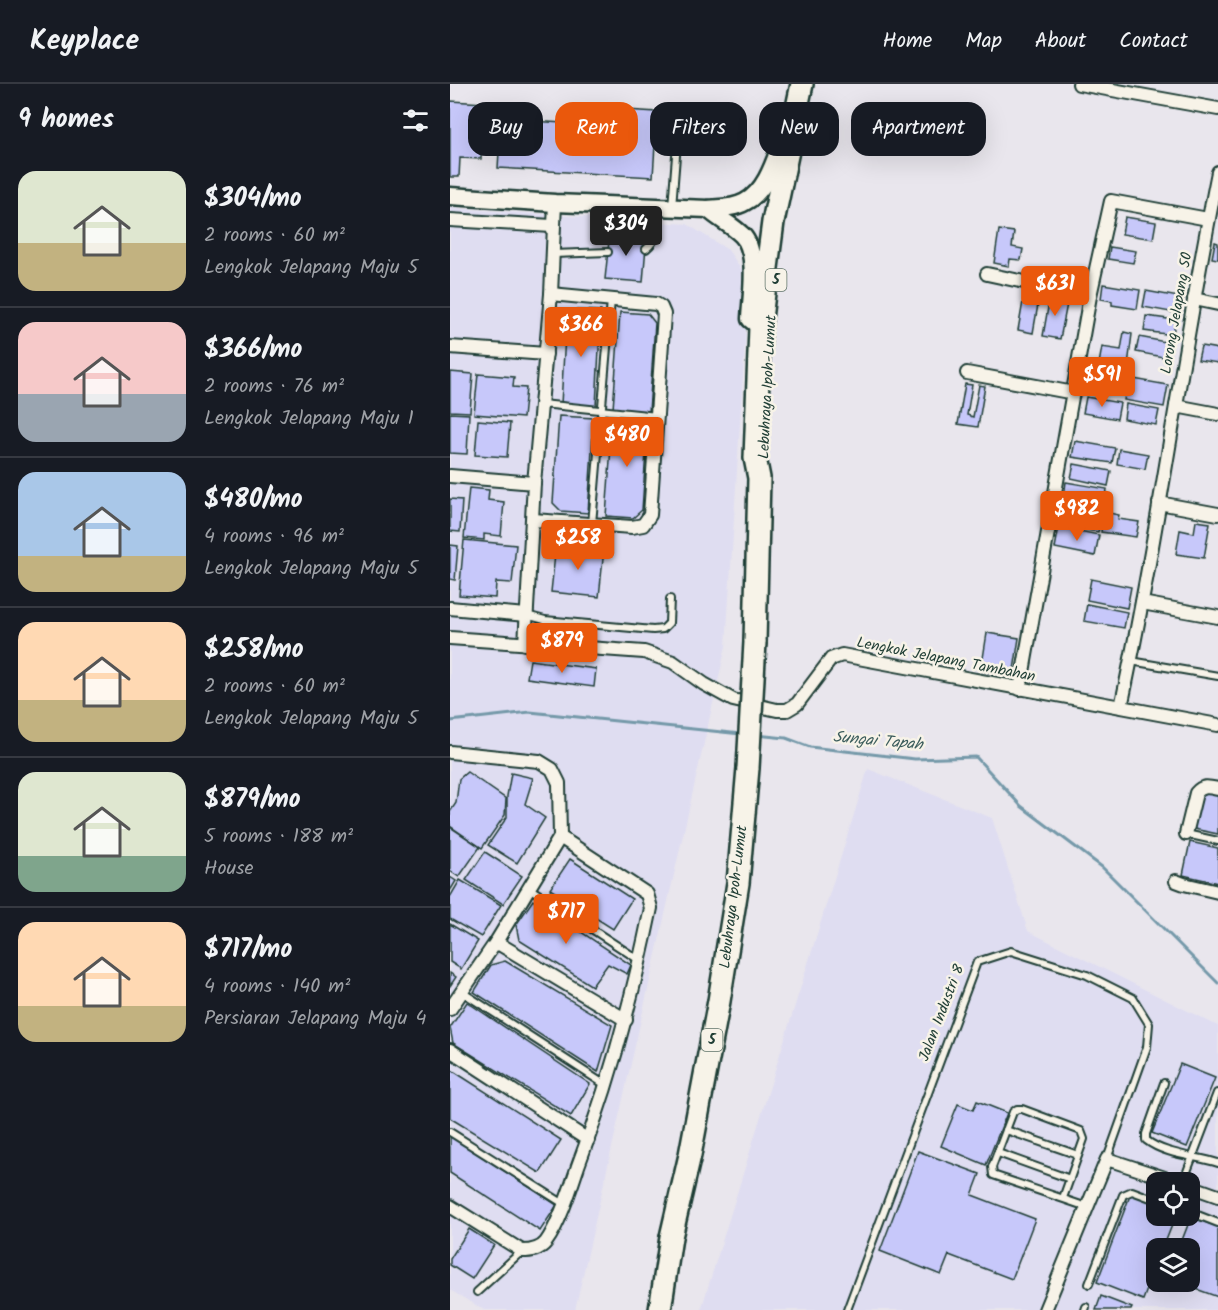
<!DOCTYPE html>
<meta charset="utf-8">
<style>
body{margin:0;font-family:Kalam,sans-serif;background:#242831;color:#f1f3f6;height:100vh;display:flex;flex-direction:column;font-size:22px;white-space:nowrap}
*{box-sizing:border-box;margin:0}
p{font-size:20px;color:#9ea1a6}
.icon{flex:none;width:33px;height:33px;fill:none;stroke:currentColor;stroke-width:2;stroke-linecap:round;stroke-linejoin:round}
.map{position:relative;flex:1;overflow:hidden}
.side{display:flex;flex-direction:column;background:#171b24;width:450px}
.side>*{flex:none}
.guide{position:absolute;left:18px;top:18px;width:570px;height:54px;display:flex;gap:12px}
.fabs{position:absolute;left:696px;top:1088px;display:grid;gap:12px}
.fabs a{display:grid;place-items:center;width:54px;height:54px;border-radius:12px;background:#171b24;box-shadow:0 6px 24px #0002;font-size:30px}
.price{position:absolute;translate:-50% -51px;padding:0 14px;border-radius:6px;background:#ea580c;color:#fff;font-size:20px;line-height:39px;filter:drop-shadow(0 2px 3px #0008)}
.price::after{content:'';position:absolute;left:50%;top:36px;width:18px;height:14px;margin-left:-9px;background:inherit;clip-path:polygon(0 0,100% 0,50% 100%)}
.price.active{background:#222;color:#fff}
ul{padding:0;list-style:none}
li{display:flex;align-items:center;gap:18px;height:150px;padding:0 18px}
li+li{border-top:2px solid #363941}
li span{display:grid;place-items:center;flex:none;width:168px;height:120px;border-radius:18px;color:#555}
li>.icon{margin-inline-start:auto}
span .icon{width:72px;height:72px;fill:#fffc;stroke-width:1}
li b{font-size:26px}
h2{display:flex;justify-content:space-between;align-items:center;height:72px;padding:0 18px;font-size:26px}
.tag{padding:0 21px;border-radius:18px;background:#171b24;box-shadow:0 6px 24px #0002;font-size:21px;line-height:54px}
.tag.active{background:#ea580c;color:#fff}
header{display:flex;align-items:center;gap:36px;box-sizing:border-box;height:84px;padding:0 30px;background:#171b24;border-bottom:2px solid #363941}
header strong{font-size:28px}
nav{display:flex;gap:33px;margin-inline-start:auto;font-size:21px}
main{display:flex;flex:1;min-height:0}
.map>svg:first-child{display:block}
</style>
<header>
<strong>Keyplace</strong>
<nav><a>Home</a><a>Map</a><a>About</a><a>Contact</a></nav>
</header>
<main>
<section class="side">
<h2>9 homes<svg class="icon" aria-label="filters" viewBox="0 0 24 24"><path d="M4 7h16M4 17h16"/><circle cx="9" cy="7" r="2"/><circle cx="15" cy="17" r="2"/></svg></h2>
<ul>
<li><span style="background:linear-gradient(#dfe7d0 60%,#c2b280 0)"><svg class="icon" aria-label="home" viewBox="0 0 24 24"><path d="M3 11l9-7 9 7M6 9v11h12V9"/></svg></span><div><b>$304/mo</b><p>2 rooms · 60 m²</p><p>Lengkok Jelapang Maju 5</p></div></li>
<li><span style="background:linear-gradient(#f6c9c9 60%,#9aa5b1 0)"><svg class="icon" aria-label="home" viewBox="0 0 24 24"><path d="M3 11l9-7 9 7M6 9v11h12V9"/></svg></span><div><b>$366/mo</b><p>2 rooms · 76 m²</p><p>Lengkok Jelapang Maju 1</p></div></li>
<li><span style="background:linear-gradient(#a9c7e8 70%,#c2b280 0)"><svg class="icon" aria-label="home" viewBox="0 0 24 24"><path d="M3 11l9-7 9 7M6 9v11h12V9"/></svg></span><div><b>$480/mo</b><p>4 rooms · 96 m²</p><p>Lengkok Jelapang Maju 5</p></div></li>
<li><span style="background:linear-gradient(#ffd9b3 65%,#c2b280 0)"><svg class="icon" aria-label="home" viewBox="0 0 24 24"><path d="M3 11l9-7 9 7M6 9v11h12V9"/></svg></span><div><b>$258/mo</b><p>2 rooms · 60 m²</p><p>Lengkok Jelapang Maju 5</p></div></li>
<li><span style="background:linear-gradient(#dfe7d0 70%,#7fa58c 0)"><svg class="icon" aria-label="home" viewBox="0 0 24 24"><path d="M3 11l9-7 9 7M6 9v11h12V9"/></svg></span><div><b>$879/mo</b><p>5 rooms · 188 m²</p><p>House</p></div></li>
<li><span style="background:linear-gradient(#ffd9b3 70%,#c2b280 0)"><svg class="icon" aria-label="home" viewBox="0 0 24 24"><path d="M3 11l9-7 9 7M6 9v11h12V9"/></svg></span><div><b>$717/mo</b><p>4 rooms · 140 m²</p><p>Persiaran Jelapang Maju 4</p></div></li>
</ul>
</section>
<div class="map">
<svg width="768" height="1226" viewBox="0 0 768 1226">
<rect width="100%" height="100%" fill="#e9e6ed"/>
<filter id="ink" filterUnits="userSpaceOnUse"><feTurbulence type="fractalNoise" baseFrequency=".0167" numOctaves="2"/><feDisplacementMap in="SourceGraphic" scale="12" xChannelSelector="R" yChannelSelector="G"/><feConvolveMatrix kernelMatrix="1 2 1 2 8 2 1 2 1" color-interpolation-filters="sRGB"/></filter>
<g filter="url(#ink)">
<g fill="#dfddf1" fill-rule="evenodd">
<path d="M0,124L237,140L278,166L299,196L276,562L125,1226H34L0,1206Z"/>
<path d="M418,685L542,734L578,847L768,942V1226H251ZM706,1098H740V1131H706ZM706,1164H740V1197H706Z"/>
</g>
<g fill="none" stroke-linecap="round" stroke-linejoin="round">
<g stroke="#7499a9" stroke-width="3">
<path d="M0,637L80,628L291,650"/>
<path d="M306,651L336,654L360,663L465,675L526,673L571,722L652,783L768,899"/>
</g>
</g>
<g fill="#c7c8fa" stroke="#1f3d34" stroke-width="1.5">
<path d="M0,17L34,19L31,75L10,74L9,93H0Z"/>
<path d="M145,24L207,28L203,93L48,84L51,35L144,41Z"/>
<path d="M675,133L706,138L703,155L672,150Z"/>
<path d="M549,146L564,148L562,163L573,165L571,176L560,175L559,182L544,179Z"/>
<path d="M160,147L197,150L193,198L155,195Z"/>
<path d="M765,158L768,159V175L762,174Z"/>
<path d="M660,163L686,167L683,179L658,175Z"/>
<path d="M653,200L690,206L687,225L662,221V217L651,215Z"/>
<path d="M696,207L734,214L731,230L693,223Z"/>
<path d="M574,212L589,215L583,249L568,246Z"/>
<path d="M600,212L618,215L610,255L593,252Z"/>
<path d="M126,226L151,227L146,322L111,320L116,234Z"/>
<path d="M170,228L198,230L205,239L199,328L163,325Z"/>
<path d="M696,232L725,236L723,251L694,247Z"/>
<path d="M674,248L682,250L677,289L648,285L652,263L671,266Z"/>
<path d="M689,253L721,259L718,274L686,268Z"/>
<path d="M751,262L768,265V279L748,276Z"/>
<path d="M0,288L23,290L20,328L0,327Z"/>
<path d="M28,290L64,293L63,303L76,304L73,334L24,330Z"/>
<path d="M678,294L718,301L714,323L674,316Z"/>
<path d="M515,300L522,301L517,331L523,333L529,301L535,302L528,343L508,340Z"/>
<path d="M636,313L670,319L667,335L633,329Z"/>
<path d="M676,320L709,326L706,341L674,335Z"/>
<path d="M0,329L19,330L17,370L0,369Z"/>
<path d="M109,332L144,334L138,429L111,427L103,419Z"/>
<path d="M163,335L198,338L192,426L183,434L156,432Z"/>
<path d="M28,336L60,339L57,373L25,371Z"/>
<path d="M625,357L665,364L662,379L622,373Z"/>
<path d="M669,365L698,370L695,385L667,380Z"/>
<path d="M624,380L661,387L658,402L621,394Z"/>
<path d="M616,398L657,405L654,427L613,420Z"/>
<path d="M19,404L39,406L38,416L54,418L51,452L34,450V456L14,454Z"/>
<path d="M0,415L12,416L10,448L0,447Z"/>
<path d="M612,424L652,432L648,448L609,441Z"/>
<path d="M654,428L669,431L668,435L689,438L686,453L651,448Z"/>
<path d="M746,437L760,439L754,474L726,470L730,446L744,449Z"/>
<path d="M609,443L649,451L645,472L605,464Z"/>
<path d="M14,456L66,461L62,499L46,498L45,514L9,511Z"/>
<path d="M0,461L8,462L5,496L0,495Z"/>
<path d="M106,461L154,465L149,513L101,508Z"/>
<path d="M641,495L681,503L677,524L637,516Z"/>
<path d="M637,520L677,528L674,544L634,537Z"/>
<path d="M537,549L569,554L563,592L531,587Z"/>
<path d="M80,576L146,585L144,603L77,594Z"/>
<path d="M17,688L56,715L55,731L32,764L0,742V728L6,719L9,695Z"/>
<path d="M61,689L83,694L75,720L95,734L67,779L38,761L57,733V712Z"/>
<path d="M753,707L768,710V750L744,745Z"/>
<path d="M0,743L30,763L9,793L0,787Z"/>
<path d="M740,758L768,764V799L733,791Z"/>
<path d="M35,768L72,792L53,820L16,796Z"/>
<path d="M120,775L182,815L163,845L100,805Z"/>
<path d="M0,793L6,797L0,807Z"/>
<path d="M10,796L51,821L31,853L0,835V813Z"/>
<path d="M83,816L181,881L177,890L158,880L142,902L69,856L66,841Z"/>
<path d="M0,840L28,857L11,885L0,878Z"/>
<path d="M55,877L162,941L148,988L24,908L41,881Z"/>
<path d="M0,889L6,893L0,902Z"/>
<path d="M17,918L140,1000L121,1032L3,959L0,944Z"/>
<path d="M730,980L765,994L737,1063L702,1049Z"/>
<path d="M0,985L111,1056L90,1089L0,1034Z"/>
<path d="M527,1017L557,1029L536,1081L491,1062L508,1020L523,1026Z"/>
<path d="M0,1052L107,1121L90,1147L0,1089Z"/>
<path d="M468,1067L530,1090L522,1111L585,1135L562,1195L499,1171L491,1191L430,1167Z"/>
<path d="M681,1109L706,1119V1131H726L713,1164H706V1181L693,1216L647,1198Z"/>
<path d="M741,1133L768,1143V1213L724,1197H740V1164H729Z"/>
<path d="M19,1145L44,1161L22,1195L0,1181V1175Z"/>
<path d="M651,1212L682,1224L681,1226H646Z"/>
</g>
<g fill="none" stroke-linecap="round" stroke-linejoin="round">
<g stroke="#1f3d34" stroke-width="10">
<g id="lane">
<path d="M222,123L228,46"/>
<path d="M196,165C211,153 206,141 206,124"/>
<path d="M103,170L158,168"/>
<path d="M92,320L207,332"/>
<path d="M142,440L161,216"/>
<path d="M76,531L95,536L203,546L213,545L219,539L220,515"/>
<path d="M681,577L768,592"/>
<path d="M736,750L768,757"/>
<path d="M79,804L189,876"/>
<path d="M12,908L157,1002"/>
<path d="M714,999L696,1050V1056C715,1071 746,1072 768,1079"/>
<path d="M556,1046L628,1071"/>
<path d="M0,1048L114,1120"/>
<path d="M548,1069L620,1095"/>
<path d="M733,1098L767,1009"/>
<path d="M613,1114L634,1055L631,1047L572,1025H567L563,1028L542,1083L543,1091L637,1123"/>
<path d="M740,1123L746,1104"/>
<path d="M740,1128L768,1139"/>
<path d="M639,1200L673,1111L682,1107L706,1116"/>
<path d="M27,1208L72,1167"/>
<path d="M397,1226L527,878L561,867L637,891L683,914L699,940L697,963L657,1075"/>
<path d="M635,1226L636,1223"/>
</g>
</g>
<g stroke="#1f3d34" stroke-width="16">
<g id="street">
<path d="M629,0L768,25"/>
<path d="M0,136L102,142"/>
<path d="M537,190L640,212"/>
<path d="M744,215L768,220"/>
<path d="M0,263L96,270"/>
<path d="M517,289L624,309"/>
<path d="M726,322L768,330"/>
<path d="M0,392L84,399"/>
<path d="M709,419L768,430"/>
<path d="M83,436L182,443L193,441L200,431L214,230L211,223L206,220L101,210"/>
<path d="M692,519L768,533"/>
<path d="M0,524L76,531"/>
<path d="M0,554L194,568L223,578L254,600L283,616L327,626H337L347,620L381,575L392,571L768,641"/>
<path d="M75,560L84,399L101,210L105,119"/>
<path d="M570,605L640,212L661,117L758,135"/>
<path d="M671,623C709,446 732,266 768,88"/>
<path d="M0,668L89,677L102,685L109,699L110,753L46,858L0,925"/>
<path d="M736,750L746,709C753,701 759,703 768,705"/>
<path d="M726,797L734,800L768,808"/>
<path d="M46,858L176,936"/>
<path d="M0,966L138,1056"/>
<path d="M740,1102L768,1112"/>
<path d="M0,1122L72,1167C81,1167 90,1166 96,1158C109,1141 121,1103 128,1082C160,998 183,912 201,824L197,810L110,753"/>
<path d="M595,1226L657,1075L727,1098"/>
</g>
</g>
<g stroke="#1f3d34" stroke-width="21">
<g id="secondary">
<path d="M0,112L105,119L258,125C270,124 285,124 295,118C318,106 326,72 335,50"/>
<path d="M258,125C269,135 282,141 292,151C309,168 301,212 300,235L310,243"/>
</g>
</g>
<g stroke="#1f3d34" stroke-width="26">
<g id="highway">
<path d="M305,558L309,394L305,374L310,243L317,184L323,138L352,0"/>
<path d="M210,1226L221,1153L240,1071L269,917L288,799L298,684"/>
</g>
</g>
<use href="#lane" stroke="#f7f3e8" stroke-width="6"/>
<use href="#street" stroke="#f7f3e8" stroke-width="12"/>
<use href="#secondary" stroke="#f7f3e8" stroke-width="16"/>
<use href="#highway" stroke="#f7f3e8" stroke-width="21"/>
<g stroke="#1f3d34" stroke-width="26" stroke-linecap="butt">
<path id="highway-bridge" d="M298,684L305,558"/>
</g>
<use href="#highway-bridge" stroke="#f7f3e8" stroke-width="21"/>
</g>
</g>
<g text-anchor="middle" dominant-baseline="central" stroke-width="5" stroke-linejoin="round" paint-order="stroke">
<g fill="#f7f3e8" stroke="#60746a" stroke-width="1.5">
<rect x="315.5" y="185" width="21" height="22" rx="4.5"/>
<rect x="251.5" y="945" width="21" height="22" rx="4.5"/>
</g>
<g font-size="14" font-weight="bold" fill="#1f3d34">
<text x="326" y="196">5</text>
<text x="262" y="956">5</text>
</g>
<g font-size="15" fill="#1f3d34" stroke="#f7f3e8">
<text transform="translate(727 229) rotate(-80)">Lorong Jelapang 50</text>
<text transform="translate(318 303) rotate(-87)">Lebuhraya Ipoh-Lumut</text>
<text transform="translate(496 576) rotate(11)">Lengkok Jelapang Tambahan</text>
<text transform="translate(284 813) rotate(-83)">Lebuhraya Ipoh-Lumut</text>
<text transform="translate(492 929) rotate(-69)">Jalan Industri 8</text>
</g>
<g font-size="16" font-style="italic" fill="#3b5c5b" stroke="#f7f3e8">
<text transform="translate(428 657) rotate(5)">Sungai Tapah</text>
</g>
</g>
</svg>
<div class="fabs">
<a><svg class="icon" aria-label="locate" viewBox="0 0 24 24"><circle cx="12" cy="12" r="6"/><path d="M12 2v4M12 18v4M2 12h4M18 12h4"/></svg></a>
<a><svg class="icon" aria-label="layers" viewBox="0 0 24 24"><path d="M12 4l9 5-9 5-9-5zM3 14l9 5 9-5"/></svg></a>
</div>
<b class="price active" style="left:176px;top:173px">$304</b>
<b class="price" style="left:605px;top:233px">$631</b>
<b class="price" style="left:131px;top:274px">$366</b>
<b class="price" style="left:652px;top:324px">$591</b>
<b class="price" style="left:177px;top:384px">$480</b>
<b class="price" style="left:627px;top:458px">$982</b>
<b class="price" style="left:128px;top:487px">$258</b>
<b class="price" style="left:112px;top:590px">$879</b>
<b class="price" style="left:116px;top:861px">$717</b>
<div class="guide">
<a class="tag">Buy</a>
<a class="tag active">Rent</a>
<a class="tag">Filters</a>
<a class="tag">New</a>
<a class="tag">Apartment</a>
</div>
</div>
</main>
